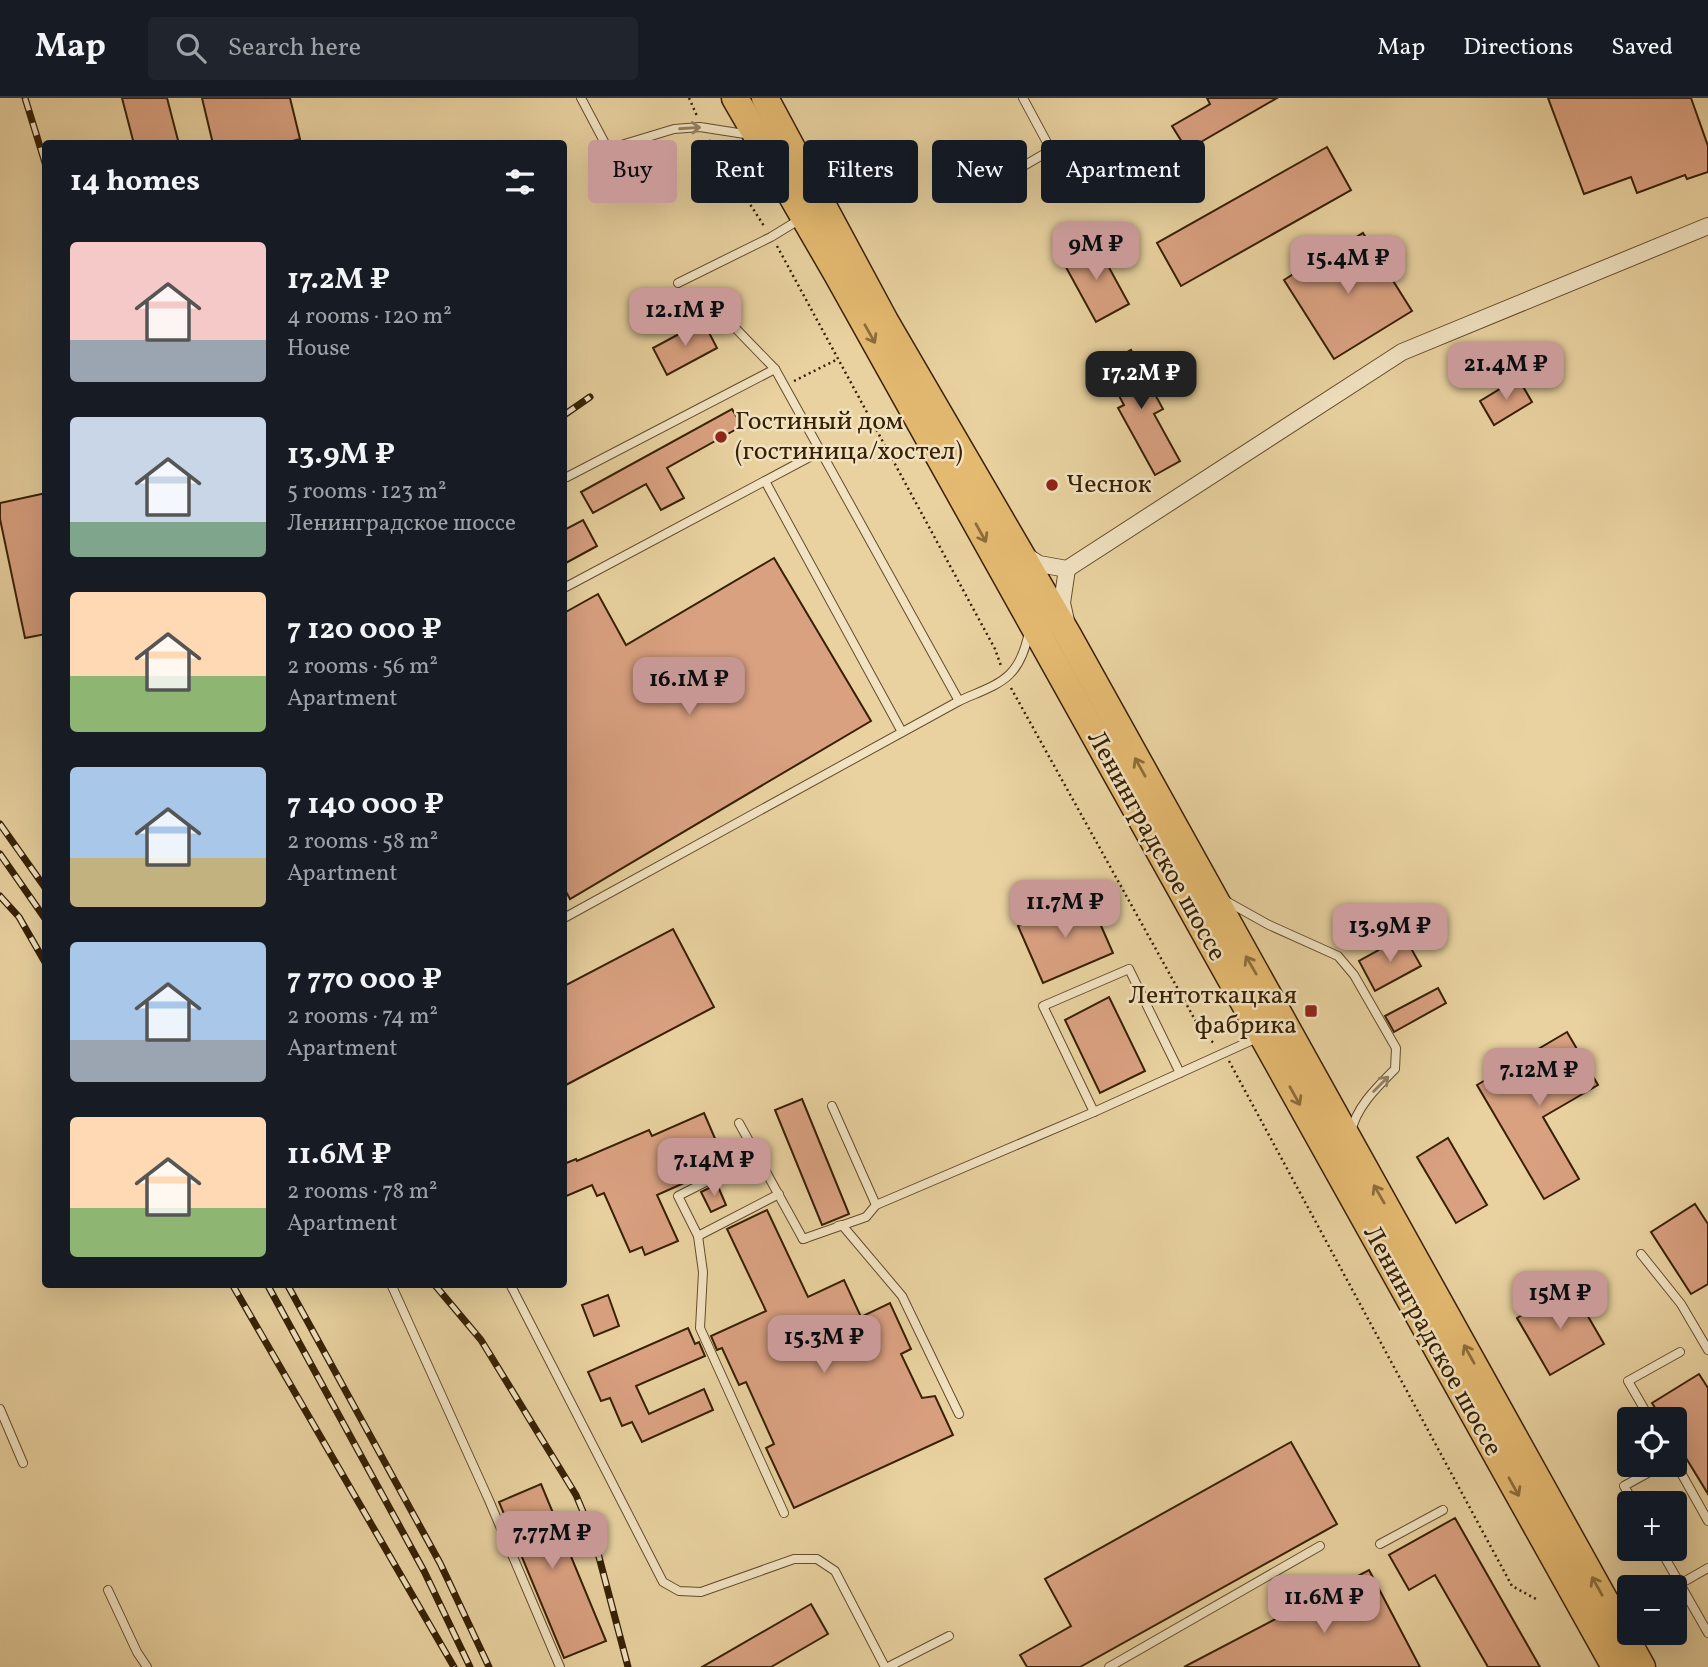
<!DOCTYPE html>
<meta charset="utf-8">
<style>
body{margin:0;font-family:Vollkorn,serif;background:#20242c;color:#f1f3f6;height:100vh;display:flex;flex-direction:column;font-size:26px;white-space:nowrap}
*{box-sizing:border-box;margin:0}
p{font-size:23px;color:#9ea1a6}
.icon{flex:none;width:38px;height:38px;fill:none;stroke:currentColor;stroke-width:2;stroke-linecap:round;stroke-linejoin:round}
.map{position:relative;flex:1;overflow:hidden}
.details{position:absolute;left:42px;top:42px;width:525px;height:1148px;display:flex;flex-direction:column;background:#171b24;border-radius:7px;box-shadow:0 7px 28px #0002}
.details>*{flex:none}
.banner{position:absolute;left:588px;top:42px;width:665px;height:63px;display:flex;gap:14px}
.fabs{position:absolute;left:1617px;top:1309px;display:grid;gap:14px}
.fabs a{display:grid;place-items:center;width:70px;height:70px;border-radius:7px;background:#171b24;box-shadow:0 7px 28px #0002;font-size:35px}
.price{position:absolute;translate:-50% -60px;padding:0 16px;border-radius:14px;background:#c59692;color:#111;font-size:23px;line-height:46px;filter:drop-shadow(0 2px 4px #0008)}
.price::after{content:'';position:absolute;left:50%;top:42px;width:21px;height:16px;margin-left:-10px;background:inherit;clip-path:polygon(0 0,100% 0,50% 100%)}
.price.on{background:#222;color:#fff}
ul{padding:0;list-style:none}
li{display:flex;align-items:center;gap:21px;height:175px;padding:0 28px}
li span{display:grid;place-items:center;flex:none;width:196px;height:140px;border-radius:7px;color:#555}
li>.icon{margin-inline-start:auto}
span .icon{width:84px;height:84px;fill:#fffc;stroke-width:1}
li b{font-size:30px}
h2{display:flex;justify-content:space-between;align-items:center;height:84px;padding:0 28px;font-size:30px}
.pill{padding:0 24px;border-radius:7px;background:#171b24;box-shadow:0 7px 28px #0002;font-size:24px;line-height:63px}
.pill.on{background:#c59692;color:#111}
header{display:flex;align-items:center;gap:42px;box-sizing:border-box;height:98px;padding:0 35px;background:#171b24;border-bottom:2px solid #363941}
header strong{font-size:33px}
nav{display:flex;gap:38px;margin-inline-start:auto;font-size:24px}
.search{width:490px;height:63px;background:#20242c;display:flex;align-items:center;gap:18px;box-sizing:border-box;padding:0 24px;border-radius:7px;color:#9ea1a6;font-size:26px}
.map>svg:first-child{display:block}
</style>
<header>
<strong>Map</strong>
<div class="search"><svg class="icon" aria-label="search" viewBox="0 0 24 24"><circle cx="10" cy="10" r="6"/><path d="M15 15l6 6"/></svg>Search here</div>
<nav><a>Map</a><a>Directions</a><a>Saved</a></nav>
</header>
<div class="map">
<svg width="1708" height="1569" viewBox="0 0 1708 1569">
<rect width="100%" height="100%" fill="#e9d2a0"/>
<filter id="stains"><feTurbulence type="fractalNoise" baseFrequency=".00286" numOctaves="4"/><feColorMatrix values="0 0 0 0 .2 0 0 0 0 .09 0 0 0 0 .02 0 0 0 .5 -.17"/></filter>
<radialGradient id="worn" r=".72"><stop offset=".6" stop-color="#630" stop-opacity="0"/><stop offset="1" stop-color="#630" stop-opacity=".3"/></radialGradient>
<g fill="#daa181" stroke="#372005" stroke-width="2">
<path d="M122,0H167L179,46H134Z"/>
<path d="M202,0H290L300,41L281,46H213Z"/>
<path d="M1207,0H1277L1187,52L1172,28L1210,6Z"/>
<path d="M1548,0H1691L1708,48V74L1687,81L1685,77L1637,95L1631,79L1584,96Z"/>
<path d="M1327,49L1351,92L1181,188L1157,145Z"/>
<path d="M1363,135L1412,213L1334,261L1284,182L1309,166L1310,168Z"/>
<path d="M1095,144L1129,206L1096,224L1062,162Z"/>
<path d="M703,223L717,250L667,277L653,250Z"/>
<path d="M1131,252L1163,311L1154,316L1180,363L1155,377L1118,310L1124,307L1103,268Z"/>
<path d="M1518,280L1532,304L1494,327L1480,303Z"/>
<path d="M732,311L742,328L667,370L684,400L661,412L646,386L593,415L581,394Z"/>
<path d="M46,395V536L25,540L0,421V405Z"/>
<path d="M583,422L597,448L564,466V432Z"/>
<path d="M774,460L871,623L570,801L564,790V515L598,496L626,547Z"/>
<path d="M1088,798L1113,855L1043,885L1018,828Z"/>
<path d="M673,831L714,909L564,988V888Z"/>
<path d="M1404,838L1421,868L1375,893L1359,863Z"/>
<path d="M1438,890L1446,905L1394,934L1385,918Z"/>
<path d="M1109,899L1145,973L1100,995L1065,922Z"/>
<path d="M1567,934L1598,987L1543,1019L1579,1081L1544,1101L1477,987Z"/>
<path d="M802,1001L849,1116L822,1127L775,1012Z"/>
<path d="M704,1015L726,1066L696,1082L695,1080L657,1097L678,1143L645,1157L642,1149L630,1154L604,1095L597,1098L592,1087L564,1099V1066L576,1061L577,1063L649,1032L652,1038Z"/>
<path d="M1448,1040L1487,1107L1456,1125L1417,1059Z"/>
<path d="M717,1086L726,1107L711,1114L701,1094Z"/>
<path d="M1695,1106L1708,1126V1186L1691,1196L1651,1134Z"/>
<path d="M767,1112L808,1199L844,1182L861,1219L890,1205L911,1251L901,1256L922,1300L935,1298L953,1337L794,1410L766,1350L774,1346L746,1284L739,1287L722,1250L717,1252L711,1238L766,1213L727,1131Z"/>
<path d="M1571,1189L1604,1246L1550,1277L1517,1220Z"/>
<path d="M608,1197L619,1228L594,1238L582,1207Z"/>
<path d="M688,1230L695,1246L699,1244L705,1258L636,1288L649,1316L704,1291L713,1312L642,1344L632,1324L622,1328L610,1300L601,1303L588,1274Z"/>
<path d="M1699,1276L1708,1290V1396L1675,1342V1321H1662L1652,1305Z"/>
<path d="M1291,1344L1337,1426L1080,1569H1027L1020,1557L1071,1528L1045,1481Z"/>
<path d="M541,1386L606,1543L564,1560L499,1404Z"/>
<path d="M1455,1420L1540,1569H1488L1435,1477L1409,1492L1389,1457Z"/>
<path d="M1369,1472L1420,1569H1184Z"/>
<path d="M811,1506L828,1536L771,1569H702Z"/>
</g>
<g fill="none" stroke-linecap="round" stroke-linejoin="round">
<g stroke="#644c2c" stroke-width="10">
<g id="service">
<path d="M581,0L608,51L674,31L700,29L751,37"/>
<path d="M996,84L1051,52L1023,0"/>
<path d="M678,185L771,139L802,120"/>
<path d="M714,208L775,271L959,603"/>
<path d="M567,379L775,271"/>
<path d="M765,383L902,634"/>
<path d="M564,490L821,353"/>
<path d="M1226,803L1269,827L1338,858L1354,877L1396,950L1395,971C1378,988 1355,1010 1351,1035"/>
<path d="M564,820L959,603C999,585 1019,583 1029,534"/>
<path d="M832,1008L876,1107"/>
<path d="M1094,1014L1043,908L1129,871L1180,975"/>
<path d="M739,1025L803,1141L806,1140"/>
<path d="M757,1058L678,1098L698,1138L779,1096"/>
<path d="M838,1128L842,1127L902,1198L959,1316"/>
<path d="M698,1138L703,1174L700,1230L784,1415"/>
<path d="M803,1141L866,1119L876,1107L1094,1014L1257,940"/>
<path d="M1641,1156L1681,1206L1708,1252"/>
<path d="M391,1186L488,1400L560,1569"/>
<path d="M510,1186L663,1484L679,1493L701,1494L794,1461H817L835,1473L885,1569"/>
<path d="M0,1311L23,1365"/>
<path d="M1650,1321L1628,1283L1680,1254"/>
<path d="M1675,1364L1708,1423"/>
<path d="M1634,1405L1624,1388L1662,1367"/>
<path d="M1380,1446L1443,1412"/>
<path d="M1660,1451L1680,1486"/>
<path d="M1708,1470L1680,1486L1708,1535"/>
<path d="M108,1492L137,1554L147,1569"/>
<path d="M888,1569L949,1538"/>
<path d="M1109,1569L1320,1448"/>
</g>
</g>
<g stroke="#644c2c" stroke-width="18">
<g id="minor">
<path d="M1025,457L1039,466L1067,471L1402,254L1708,128"/>
<path d="M1066,523L1062,505L1067,471"/>
</g>
</g>
<g stroke="#372005" stroke-width="29">
<g id="trunk">
<path d="M735,0L837,176L1615,1569"/>
<path d="M765,0L885,223L1068,537L1642,1569"/>
</g>
</g>
<g stroke="#372005" stroke-width="2.5" stroke-dasharray="2 3.5" stroke-linecap="butt">
<path d="M689,0L697,18"/>
<path d="M709,42L764,128"/>
<path d="M777,148L995,551L1001,568"/>
<path d="M794,283L838,261"/>
<path d="M1011,590L1204,938L1214,945"/>
<path d="M1229,963L1512,1488L1536,1501"/>
</g>
<use href="#service" stroke="#f1e2c1" stroke-width="8"/>
<use href="#minor" stroke="#f1e2c1" stroke-width="16"/>
<use href="#trunk" stroke="#e4b970" stroke-width="26"/>
<g stroke="#372005" stroke-width="7">
<g id="rail">
<path d="M25,0L46,68"/>
<path d="M564,317L590,299"/>
<path d="M0,726L46,791"/>
<path d="M0,756L46,822"/>
<path d="M0,798L19,819L46,866"/>
<path d="M232,1186L454,1569"/>
<path d="M267,1186L424,1473L470,1569"/>
<path d="M287,1186L440,1465L489,1569"/>
<path d="M434,1186L481,1242L576,1397L594,1440L628,1569"/>
</g>
</g>
<use href="#rail" stroke="#f1e2c1" stroke-width="4.5" stroke-dasharray="13" stroke-linecap="butt"/>
</g>
<defs><path id="oneway-shaft" d="M-6 0H5M1.5-3L5.5 0L1.5 3" fill="none" stroke-width="1.6" stroke-linecap="round" stroke-linejoin="round" transform="scale(1.75)"/></defs>
<g stroke="#948163">
<use href="#oneway-shaft" transform="translate(690 30) rotate(-4)"/>
<use href="#oneway-shaft" transform="translate(1381 986) rotate(-45)"/>
</g>
<g stroke="#8e6c3a">
<use href="#oneway-shaft" transform="translate(870 236) rotate(61)"/>
<use href="#oneway-shaft" transform="translate(981 435) rotate(61)"/>
<use href="#oneway-shaft" transform="translate(1140 669) rotate(-119)"/>
<use href="#oneway-shaft" transform="translate(1251 867) rotate(-120)"/>
<use href="#oneway-shaft" transform="translate(1295 998) rotate(61)"/>
<use href="#oneway-shaft" transform="translate(1379 1096) rotate(-120)"/>
<use href="#oneway-shaft" transform="translate(1469 1256) rotate(-119)"/>
<use href="#oneway-shaft" transform="translate(1514 1389) rotate(61)"/>
<use href="#oneway-shaft" transform="translate(1597 1488) rotate(-119)"/>
</g>
<g fill="#8f2418" stroke="#f1e2c1" stroke-width="2.5">
<circle cx="721" cy="339" r="7"/>
<circle cx="1052" cy="387" r="7"/>
<rect x="1304" y="906" width="14" height="14" rx="3.5"/>
</g>
<g text-anchor="middle" dominant-baseline="central" stroke-width="5" stroke-linejoin="round" paint-order="stroke">
<g font-size="26" fill="#372005" stroke="#f1e2c1" text-anchor="start">
<text x="735" y="324">Гостиный дом<tspan x="735" dy="30">(гостиница/хостел)</tspan></text>
<text x="1066" y="387">Чеснок</text>
<text x="1297" y="898" text-anchor="end">Лентоткацкая<tspan x="1297" dy="30">фабрика</tspan></text>
</g>
<g font-size="26" fill="#372005" stroke="#f1e2c1">
<text transform="translate(1156 748) rotate(61)">Ленинградское шоссе</text>
<text transform="translate(1432 1243) rotate(61)">Ленинградское шоссе</text>
</g>
</g>
<rect width="100%" height="100%" filter="url(#stains)"/>
<rect width="100%" height="100%" fill="url(#worn)"/>
</svg>
<div class="fabs">
<a><svg class="icon" aria-label="locate" viewBox="0 0 24 24"><circle cx="12" cy="12" r="6"/><path d="M12 2v4M12 18v4M2 12h4M18 12h4"/></svg></a>
<a>+</a>
<a>−</a>
</div>
<b class="price" style="left:1096px;top:184px">9M ₽</b>
<b class="price" style="left:1348px;top:198px">15.4M ₽</b>
<b class="price" style="left:685px;top:250px">12.1M ₽</b>
<b class="price" style="left:1506px;top:304px">21.4M ₽</b>
<b class="price on" style="left:1141px;top:313px">17.2M ₽</b>
<b class="price" style="left:689px;top:619px">16.1M ₽</b>
<b class="price" style="left:1065px;top:842px">11.7M ₽</b>
<b class="price" style="left:1390px;top:866px">13.9M ₽</b>
<b class="price" style="left:1539px;top:1010px">7.12M ₽</b>
<b class="price" style="left:714px;top:1100px">7.14M ₽</b>
<b class="price" style="left:1560px;top:1233px">15M ₽</b>
<b class="price" style="left:824px;top:1277px">15.3M ₽</b>
<b class="price" style="left:552px;top:1473px">7.77M ₽</b>
<b class="price" style="left:1324px;top:1537px">11.6M ₽</b>
<div class="banner">
<a class="pill on">Buy</a>
<a class="pill">Rent</a>
<a class="pill">Filters</a>
<a class="pill">New</a>
<a class="pill">Apartment</a>
</div>
<section class="details">
<h2>14 homes<svg class="icon" aria-label="filters" viewBox="0 0 24 24"><path d="M4 7h16M4 17h16"/><circle cx="9" cy="7" r="2"/><circle cx="15" cy="17" r="2"/></svg></h2>
<ul>
<li><span style="background:linear-gradient(#f6c9c9 70%,#9aa5b1 0)"><svg class="icon" aria-label="home" viewBox="0 0 24 24"><path d="M3 11l9-7 9 7M6 9v11h12V9"/></svg></span><div><b>17.2M ₽</b><p>4 rooms · 120 m²</p><p>House</p></div></li>
<li><span style="background:linear-gradient(#c9d6e8 75%,#7fa58c 0)"><svg class="icon" aria-label="home" viewBox="0 0 24 24"><path d="M3 11l9-7 9 7M6 9v11h12V9"/></svg></span><div><b>13.9M ₽</b><p>5 rooms · 123 m²</p><p>Ленинградское шоссе</p></div></li>
<li><span style="background:linear-gradient(#ffd9b3 60%,#8fb573 0)"><svg class="icon" aria-label="home" viewBox="0 0 24 24"><path d="M3 11l9-7 9 7M6 9v11h12V9"/></svg></span><div><b>7 120 000 ₽</b><p>2 rooms · 56 m²</p><p>Apartment</p></div></li>
<li><span style="background:linear-gradient(#a9c7e8 65%,#c2b280 0)"><svg class="icon" aria-label="home" viewBox="0 0 24 24"><path d="M3 11l9-7 9 7M6 9v11h12V9"/></svg></span><div><b>7 140 000 ₽</b><p>2 rooms · 58 m²</p><p>Apartment</p></div></li>
<li><span style="background:linear-gradient(#a9c7e8 70%,#9aa5b1 0)"><svg class="icon" aria-label="home" viewBox="0 0 24 24"><path d="M3 11l9-7 9 7M6 9v11h12V9"/></svg></span><div><b>7 770 000 ₽</b><p>2 rooms · 74 m²</p><p>Apartment</p></div></li>
<li><span style="background:linear-gradient(#ffd9b3 65%,#8fb573 0)"><svg class="icon" aria-label="home" viewBox="0 0 24 24"><path d="M3 11l9-7 9 7M6 9v11h12V9"/></svg></span><div><b>11.6M ₽</b><p>2 rooms · 78 m²</p><p>Apartment</p></div></li>
</ul>
</section>
</div>
